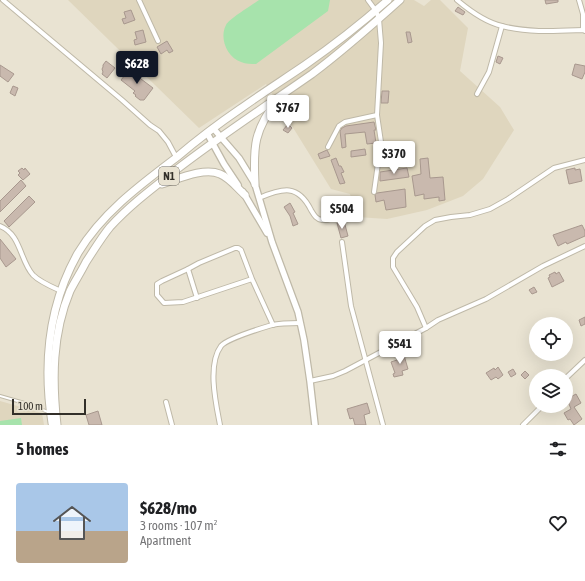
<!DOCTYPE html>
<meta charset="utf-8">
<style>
body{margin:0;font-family:"Asap Condensed",sans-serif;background:#f2f2f2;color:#202124;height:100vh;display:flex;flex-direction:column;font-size:15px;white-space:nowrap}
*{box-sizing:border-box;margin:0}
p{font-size:13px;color:#757577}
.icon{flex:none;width:22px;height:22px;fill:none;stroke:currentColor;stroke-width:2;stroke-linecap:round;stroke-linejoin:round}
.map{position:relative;height:425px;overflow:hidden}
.details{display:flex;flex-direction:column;background:#fff;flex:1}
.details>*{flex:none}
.fabs{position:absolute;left:529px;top:317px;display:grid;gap:8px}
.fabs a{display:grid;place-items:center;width:44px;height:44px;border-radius:50%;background:#fff;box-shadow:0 4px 16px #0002;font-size:20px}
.scale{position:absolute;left:12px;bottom:10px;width:74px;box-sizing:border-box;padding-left:4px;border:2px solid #322f29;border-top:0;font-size:11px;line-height:14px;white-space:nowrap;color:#322f29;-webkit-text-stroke:3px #e9e3d2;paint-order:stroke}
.price{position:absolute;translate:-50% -34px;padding:0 9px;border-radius:4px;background:#fff;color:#222;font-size:13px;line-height:26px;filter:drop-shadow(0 1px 2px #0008)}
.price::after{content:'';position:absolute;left:50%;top:24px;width:12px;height:9px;margin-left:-6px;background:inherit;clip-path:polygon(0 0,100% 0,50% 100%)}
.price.current{background:#111827;color:#fff}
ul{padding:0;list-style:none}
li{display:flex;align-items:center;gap:12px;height:100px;padding:0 16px}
li span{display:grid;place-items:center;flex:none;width:112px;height:80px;border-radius:4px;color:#555}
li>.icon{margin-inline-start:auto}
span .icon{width:48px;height:48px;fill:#fffc;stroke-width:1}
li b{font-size:17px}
h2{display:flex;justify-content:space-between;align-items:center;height:48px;padding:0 16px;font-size:17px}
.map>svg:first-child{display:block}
</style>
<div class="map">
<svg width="585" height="425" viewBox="0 0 585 425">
<rect width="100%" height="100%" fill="#e9e3d2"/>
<g fill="#dfd6be">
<path d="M68,0H414L424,6L431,0H440L468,28L460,71L500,107L514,130L483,179L463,196L427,210L387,219L357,217L350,194L331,189L266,84L199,128Z"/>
<path d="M0,401L42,413L44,425H0Z"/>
</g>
<g fill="#a7e3ac">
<path d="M259,0H330L328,11L256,64C251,64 246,64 241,62C227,57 219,38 226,25C229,19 252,5 259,0Z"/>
<path d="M21,418L22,425H0V421Z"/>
</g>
<g fill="#c9b9ae" stroke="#a8988e">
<path d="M545,0H558V2L546,4Z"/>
<path d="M458,7L465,12L463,15L455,11Z"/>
<path d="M131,10L135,20L124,24L122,19L126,18L124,12Z"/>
<path d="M143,30L146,42L135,45L134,40L137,39L135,32Z"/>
<path d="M406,32H410L412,42L408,43Z"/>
<path d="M167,41L173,51L169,53L167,50L161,54L157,47Z"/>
<path d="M498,56L503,58L500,64L496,62Z"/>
<path d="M106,61L115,68L107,78L102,74L103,72L102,69L103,67V65Z"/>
<path d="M575,64L585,66V72L582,79L572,75Z"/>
<path d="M0,65L14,74L8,82L0,76Z"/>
<path d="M129,70L153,88L144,100H140L135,96L136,95L133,93L135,91L121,80Z"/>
<path d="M13,86L18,88L15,96L10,93Z"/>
<path d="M382,91H389L388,103H381Z"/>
<path d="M374,122L376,130H374L376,143L367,144L365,132L345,134L346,147L342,148L340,131L342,128L346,126Z"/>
<path d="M288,124L292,128L288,133L283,130Z"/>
<path d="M365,149L366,155L351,157V151Z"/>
<path d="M327,150L330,156L320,159L318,154Z"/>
<path d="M336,158L339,166H341L344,172L341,173L345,183L340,184L331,160Z"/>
<path d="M428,158L430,178L443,177L445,200L439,201V197L424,199V194L415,196L412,176L421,174L420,159Z"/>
<path d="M22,168L24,170L25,168L30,174L23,180L18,175L20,173L18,171Z"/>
<path d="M407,168L409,177L380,181V172Z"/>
<path d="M575,168V170L580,169L582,181L569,184L566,170Z"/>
<path d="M21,180L26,186L0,212V201Z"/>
<path d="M405,189L406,207L386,210L384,200L376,202L375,195L377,193Z"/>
<path d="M29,196L35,202L9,227L4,221Z"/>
<path d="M290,203L295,212L293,213L298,224L293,226L290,216L284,207Z"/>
<path d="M344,221L348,236L341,238L337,223Z"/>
<path d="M582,225L585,231V236L567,244L566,242L558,246L553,235Z"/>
<path d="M0,239L16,259L6,267L0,258Z"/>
<path d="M555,272L556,274L559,272L564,281L552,287L548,278L550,277L549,275Z"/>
<path d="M534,287L537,292L532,294L529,290Z"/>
<path d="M585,317V324L581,326L579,320Z"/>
<path d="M403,352L408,369L402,371L403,375L394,377L393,374L395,373L391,362L400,359L398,354Z"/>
<path d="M498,367L503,375L498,379L496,377L491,380L486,373L494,368L495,370Z"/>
<path d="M513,369L516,374L511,377L508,372Z"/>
<path d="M525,371L529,375L525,379L521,375Z"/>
<path d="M576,394L581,403L574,407L582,419L574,425L570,419L568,420L564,413L571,409L567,399Z"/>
<path d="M367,403L370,413L364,415L366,425H355L353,418L350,419L347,409Z"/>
<path d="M98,411L102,425H89L86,415Z"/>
</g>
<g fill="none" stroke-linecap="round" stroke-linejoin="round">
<g stroke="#bfb9a8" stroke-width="4">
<path id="lane" d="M0,396L28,404L48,412"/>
</g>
<g stroke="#bfb9a8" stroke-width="6">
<g id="street">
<path d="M3,0L122,100L150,125L159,131L168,142L176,157"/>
<path d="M139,0L158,41"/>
<path d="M457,0C470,11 485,22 502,26C528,33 557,31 583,30L585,31"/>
<path d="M579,0L583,14V30"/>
<path d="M477,94L489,72L502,26"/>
<path d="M328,147L339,126L345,122L377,115L381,43L379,19L376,11L368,0"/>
<path d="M374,192L381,142L377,115"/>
<path d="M259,198C283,188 298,184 311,210C314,215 316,219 322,220C329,221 339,216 345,213"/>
<path d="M0,226C21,234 20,261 33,275C40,282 52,287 61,291"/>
<path d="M342,242L351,306L383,425"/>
<path d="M188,269L197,298"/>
<path d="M252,279L241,250L238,248H235L199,263L188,269L162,281L157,284V295L164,303L183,302L252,279L273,325"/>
<path d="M426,328L417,307L393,267V258L397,252L425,226L435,220L451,217L470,215L490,209L508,199L554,168L585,160"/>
<path d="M566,378L585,360"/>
<path d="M310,381L333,376L345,371L426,328L438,320L486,299L543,266L585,246"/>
<path d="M166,402L172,425"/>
<path d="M220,425C216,404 207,365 221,346C227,339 262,328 272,325C281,323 291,323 300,323"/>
<path d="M523,425L542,406"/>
</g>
</g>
<g stroke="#bfb9a8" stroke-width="8">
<g id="secondary">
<path d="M213,128L239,158L255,184L272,242L298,312L304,340L310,381L315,425"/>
<path d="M207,133L224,164L238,185"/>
<path d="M243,192L267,233"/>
</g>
</g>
<g stroke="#bfb9a8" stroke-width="9">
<g id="highway">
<path d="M162,184C178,179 204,167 220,174C230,178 237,188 245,195"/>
<path d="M255,184C253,146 254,130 278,99"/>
<path d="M52,423C43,365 48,306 78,253C102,213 140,185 177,157C197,140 218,124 240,109C261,94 283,80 305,65C334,45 362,23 388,0"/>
<path d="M57,425C52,380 52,334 70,291C75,281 81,272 86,262C94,250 101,238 110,227C130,205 153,188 176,170C220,136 266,106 312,74C343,51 371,26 400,0"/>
</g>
</g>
<use href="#lane" stroke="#fff" stroke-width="2"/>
<use href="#street" stroke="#fff" stroke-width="4"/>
<use href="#secondary" stroke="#fff" stroke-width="5.5"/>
<use href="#highway" stroke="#fff" stroke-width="7"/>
</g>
<g text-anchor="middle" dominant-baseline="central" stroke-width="3" stroke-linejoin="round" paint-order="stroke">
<rect fill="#e9e3d2" stroke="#69655c" stroke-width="1" x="159" y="167" width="20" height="18" rx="3"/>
<g font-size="11" font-weight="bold" fill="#322f29">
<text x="169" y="176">N1</text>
</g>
</g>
</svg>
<div class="fabs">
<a><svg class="icon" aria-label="locate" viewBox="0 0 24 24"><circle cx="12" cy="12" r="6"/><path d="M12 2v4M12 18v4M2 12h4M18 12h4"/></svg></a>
<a><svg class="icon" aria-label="layers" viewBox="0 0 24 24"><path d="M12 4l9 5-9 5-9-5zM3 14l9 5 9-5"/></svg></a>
</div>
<div class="scale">100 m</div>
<b class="price current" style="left:137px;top:85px">$628</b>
<b class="price" style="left:288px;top:129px">$767</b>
<b class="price" style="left:394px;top:175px">$370</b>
<b class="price" style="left:342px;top:230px">$504</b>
<b class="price" style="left:400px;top:365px">$541</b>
</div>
<section class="details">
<h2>5 homes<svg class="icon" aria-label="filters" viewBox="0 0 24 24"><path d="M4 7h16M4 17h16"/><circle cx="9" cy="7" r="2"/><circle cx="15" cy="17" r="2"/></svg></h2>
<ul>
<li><span style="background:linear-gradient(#a9c7e8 60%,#b9a48a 0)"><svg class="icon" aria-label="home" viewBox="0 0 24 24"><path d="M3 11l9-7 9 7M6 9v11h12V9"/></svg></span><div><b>$628/mo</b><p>3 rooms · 107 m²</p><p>Apartment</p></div><svg class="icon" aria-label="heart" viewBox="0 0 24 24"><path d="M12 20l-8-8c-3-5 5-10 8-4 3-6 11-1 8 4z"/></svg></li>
</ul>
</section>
